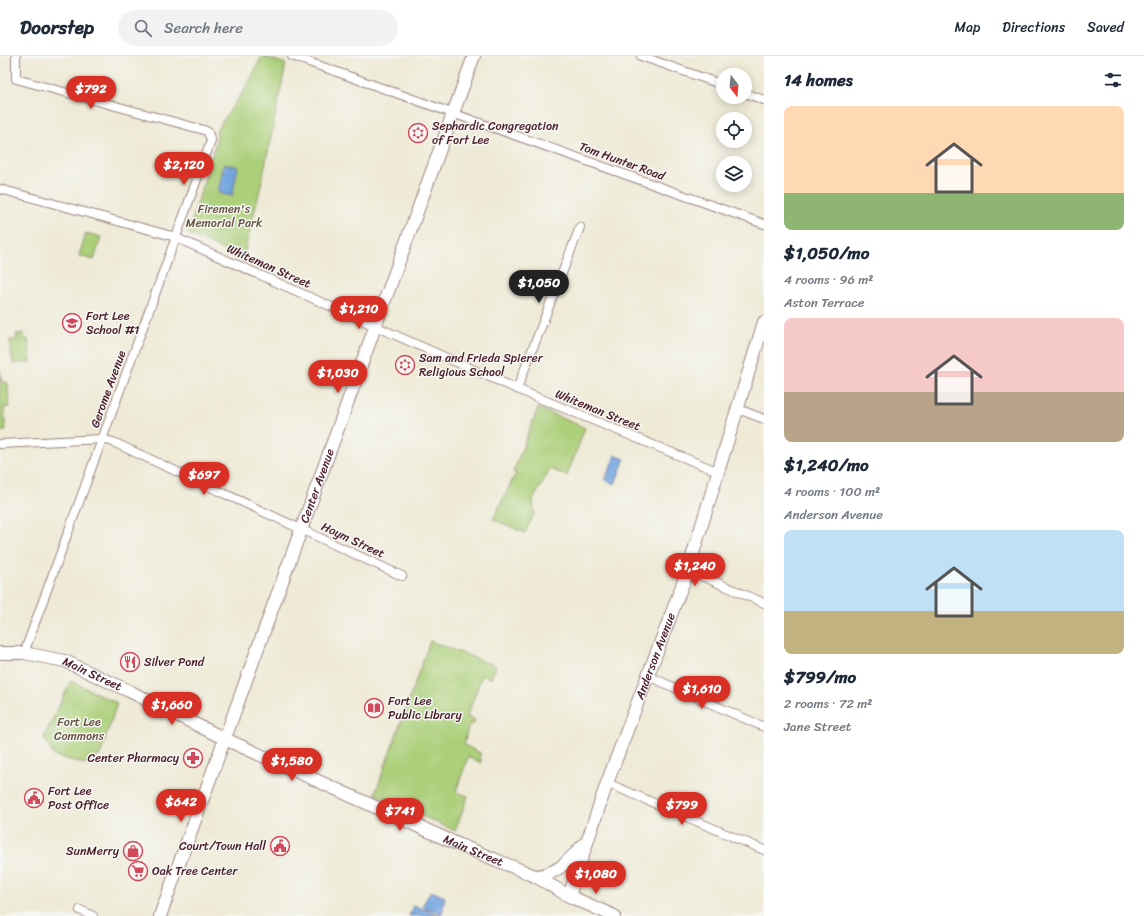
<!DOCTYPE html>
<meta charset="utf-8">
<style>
body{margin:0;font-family:Sriracha,sans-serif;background:#f2f2f3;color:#1f2937;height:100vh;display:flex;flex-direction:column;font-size:15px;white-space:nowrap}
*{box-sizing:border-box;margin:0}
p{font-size:13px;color:#747a83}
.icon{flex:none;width:22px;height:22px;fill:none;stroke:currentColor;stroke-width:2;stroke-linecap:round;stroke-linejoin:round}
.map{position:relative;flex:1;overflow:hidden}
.drawer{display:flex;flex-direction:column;background:#fff;width:380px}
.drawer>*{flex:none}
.needle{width:26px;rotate:164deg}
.tools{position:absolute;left:716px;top:12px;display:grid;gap:8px}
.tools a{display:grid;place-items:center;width:36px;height:36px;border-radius:50%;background:#fff;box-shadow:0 2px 10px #0003;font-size:20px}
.price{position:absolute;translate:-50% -34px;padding:0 9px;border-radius:14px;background:#d93025;color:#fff;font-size:13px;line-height:26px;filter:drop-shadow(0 1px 2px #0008)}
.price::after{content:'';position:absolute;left:50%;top:24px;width:12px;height:9px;margin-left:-6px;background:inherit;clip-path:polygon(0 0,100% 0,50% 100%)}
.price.current{background:#222;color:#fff}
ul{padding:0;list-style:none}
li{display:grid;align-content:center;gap:8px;height:212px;padding:0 20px}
li span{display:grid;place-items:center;height:124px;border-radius:8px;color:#555}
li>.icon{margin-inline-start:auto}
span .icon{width:72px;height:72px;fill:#fffc;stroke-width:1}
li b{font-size:17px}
h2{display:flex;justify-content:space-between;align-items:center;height:48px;padding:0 20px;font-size:17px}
header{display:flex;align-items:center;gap:24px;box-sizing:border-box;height:56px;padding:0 20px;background:#fff;border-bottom:1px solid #e0e1e3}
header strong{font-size:19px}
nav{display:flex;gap:22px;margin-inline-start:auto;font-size:14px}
.search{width:280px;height:36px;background:#f2f2f3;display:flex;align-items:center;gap:10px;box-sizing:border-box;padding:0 14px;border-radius:22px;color:#747a83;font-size:15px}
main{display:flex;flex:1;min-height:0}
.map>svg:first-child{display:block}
</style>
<header>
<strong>Doorstep</strong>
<div class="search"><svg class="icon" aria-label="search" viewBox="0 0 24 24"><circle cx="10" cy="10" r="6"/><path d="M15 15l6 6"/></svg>Search here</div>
<nav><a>Map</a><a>Directions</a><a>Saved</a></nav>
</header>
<main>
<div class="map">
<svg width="764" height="860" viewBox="0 0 764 860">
<rect width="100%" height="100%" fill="#f6f6f2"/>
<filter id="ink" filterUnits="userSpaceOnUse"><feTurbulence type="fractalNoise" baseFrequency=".025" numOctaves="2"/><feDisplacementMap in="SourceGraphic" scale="8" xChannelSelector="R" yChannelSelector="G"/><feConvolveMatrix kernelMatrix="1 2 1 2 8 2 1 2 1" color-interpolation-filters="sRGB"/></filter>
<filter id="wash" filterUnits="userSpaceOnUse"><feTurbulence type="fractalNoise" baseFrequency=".012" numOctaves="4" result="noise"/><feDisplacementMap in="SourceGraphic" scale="16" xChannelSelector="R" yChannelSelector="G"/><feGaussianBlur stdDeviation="0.9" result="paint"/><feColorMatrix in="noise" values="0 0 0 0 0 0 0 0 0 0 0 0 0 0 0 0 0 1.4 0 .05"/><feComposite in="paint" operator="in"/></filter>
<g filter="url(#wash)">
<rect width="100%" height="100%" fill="#eeead5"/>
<g fill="#accf79" stroke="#7b7752">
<path d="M262,0L286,8L261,129L243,203L188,178L216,86L217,73L247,30Z"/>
<path d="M86,177L101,181L94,204L79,200Z"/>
<path d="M23,277V283H28L31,306L13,308L10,284H17L16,278Z"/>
<path d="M0,314L2,326L8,327L9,351L4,352L6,375H0Z"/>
<path d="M538,352L585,372L567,420L550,413L533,444L534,458L525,477L493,463L516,417L513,416Z"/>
<path d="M430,585L496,610L491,623L482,619L467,661L475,664L473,669L469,668L464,689L480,697L481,707L468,701L456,736L468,740L455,775L375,738Z"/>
<path d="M71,625L117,647L100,699L85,708L54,700L44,681Z"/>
</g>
<g fill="#74a5df" stroke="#5f6285">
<path d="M224,108L238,111L232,140L218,137Z"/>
<path d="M615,399L625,403L615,428L605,424Z"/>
<path d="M431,835L445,841L442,858L422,850Z"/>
<path d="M413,849L442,860H409Z"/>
</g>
</g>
<g filter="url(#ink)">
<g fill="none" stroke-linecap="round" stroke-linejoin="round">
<g stroke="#9c8480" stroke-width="10">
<g id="minor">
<path d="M16,0V23L204,74L208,76L211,85L24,597"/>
<path d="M292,0L764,168"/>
<path d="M641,0L723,29"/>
<path d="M745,37L764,44"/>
<path d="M0,133L172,180L517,333L719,416"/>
<path d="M517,333L580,171"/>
<path d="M738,353L764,363"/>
<path d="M0,388L102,383L113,386L402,520"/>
<path d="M688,514L764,547"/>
<path d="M648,620L764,671"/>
<path d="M607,727L764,794"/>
<path d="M80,854L93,860"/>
</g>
</g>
<g stroke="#9c8480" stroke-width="14">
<g id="secondary">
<path id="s1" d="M0,597H24L65,605L129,635L225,683L455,787L535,820L569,840L614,860"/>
<path d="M535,820C558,819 570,803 585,787"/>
<path id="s2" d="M569,840L607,727L688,514L764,266"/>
<path id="s3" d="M160,860L474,0"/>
</g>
</g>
<use href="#minor" stroke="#fff" stroke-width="8"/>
<use href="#secondary" stroke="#fff" stroke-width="12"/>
</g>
</g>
<defs>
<g id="synagogue-ring" transform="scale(1)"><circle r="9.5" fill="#f6f6f2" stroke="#d1495b" stroke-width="1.5"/><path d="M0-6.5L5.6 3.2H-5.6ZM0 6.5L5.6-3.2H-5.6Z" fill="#d1495b"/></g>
<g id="school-ring" transform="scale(1)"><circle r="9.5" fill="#f6f6f2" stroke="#d1495b" stroke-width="1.5"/><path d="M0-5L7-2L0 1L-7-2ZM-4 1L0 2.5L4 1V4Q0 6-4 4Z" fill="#d1495b"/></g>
<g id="restaurant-ring" transform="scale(1)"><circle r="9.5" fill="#f6f6f2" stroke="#d1495b" stroke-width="1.5"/><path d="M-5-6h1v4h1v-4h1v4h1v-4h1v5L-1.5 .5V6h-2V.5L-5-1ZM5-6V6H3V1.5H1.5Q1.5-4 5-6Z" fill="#d1495b"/></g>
<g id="library-ring" transform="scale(1)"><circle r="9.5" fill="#f6f6f2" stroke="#d1495b" stroke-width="1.5"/><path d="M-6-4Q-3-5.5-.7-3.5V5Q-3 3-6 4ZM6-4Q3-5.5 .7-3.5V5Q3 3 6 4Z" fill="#d1495b"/></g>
<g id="pharmacy-ring" transform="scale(1)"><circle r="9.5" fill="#f6f6f2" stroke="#d1495b" stroke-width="1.5"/><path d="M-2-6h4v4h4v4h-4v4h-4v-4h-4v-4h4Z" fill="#d1495b"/></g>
<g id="civic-ring" transform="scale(1)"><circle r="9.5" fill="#f6f6f2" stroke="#d1495b" stroke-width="1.5"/><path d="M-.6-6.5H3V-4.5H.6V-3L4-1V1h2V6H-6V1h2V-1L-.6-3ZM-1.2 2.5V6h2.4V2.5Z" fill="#d1495b"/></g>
<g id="shop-ring" transform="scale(1)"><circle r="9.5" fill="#f6f6f2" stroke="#d1495b" stroke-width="1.5"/><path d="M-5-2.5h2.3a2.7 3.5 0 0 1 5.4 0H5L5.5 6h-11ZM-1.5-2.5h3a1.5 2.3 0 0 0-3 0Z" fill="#d1495b"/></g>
<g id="supermarket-ring" transform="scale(1)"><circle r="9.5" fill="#f6f6f2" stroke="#d1495b" stroke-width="1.5"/><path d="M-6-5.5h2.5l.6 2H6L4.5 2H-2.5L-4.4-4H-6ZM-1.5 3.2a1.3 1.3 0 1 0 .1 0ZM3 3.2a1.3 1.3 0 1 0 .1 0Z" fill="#d1495b"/></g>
</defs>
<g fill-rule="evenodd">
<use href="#synagogue-ring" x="418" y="77"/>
<use href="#school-ring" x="72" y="267"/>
<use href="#synagogue-ring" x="405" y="309"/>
<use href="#restaurant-ring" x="130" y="606"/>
<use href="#library-ring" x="374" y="652"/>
<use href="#pharmacy-ring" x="193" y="702"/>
<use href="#civic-ring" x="34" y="742"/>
<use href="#civic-ring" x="280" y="790"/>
<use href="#shop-ring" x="133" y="795"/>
<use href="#supermarket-ring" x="138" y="815"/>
</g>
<g text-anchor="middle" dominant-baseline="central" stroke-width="3" stroke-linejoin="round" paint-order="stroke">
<g font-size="12" fill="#4a1f2b" stroke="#f6f6f2" text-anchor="start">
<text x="432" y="70">Sephardic Congregation<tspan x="432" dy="14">of Fort Lee</tspan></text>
<text x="86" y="260">Fort Lee<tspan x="86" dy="14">School #1</tspan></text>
<text x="419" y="302">Sam and Frieda Spierer<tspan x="419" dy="14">Religious School</tspan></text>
<text x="144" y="606">Silver Pond</text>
<text x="388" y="645">Fort Lee<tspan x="388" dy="14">Public Library</tspan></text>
<text x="179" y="702" text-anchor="end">Center Pharmacy</text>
<text x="48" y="735">Fort Lee<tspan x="48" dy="14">Post Office</tspan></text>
<text x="266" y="790" text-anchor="end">Court/Town Hall</text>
<text x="119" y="795" text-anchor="end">SunMerry</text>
<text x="152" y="815">Oak Tree Center</text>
</g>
<g font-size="12" fill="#4a1f2b" stroke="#f6f6f2">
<text transform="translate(622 105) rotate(20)">Tom Hunter Road</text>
<text transform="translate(269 210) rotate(24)">Whiteman Street</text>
<text transform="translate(108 333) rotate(-70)">Gerome Avenue</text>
<text transform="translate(598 354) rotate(22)">Whiteman Street</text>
<text stroke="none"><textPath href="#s3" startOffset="458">Center Avenue</textPath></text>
<text transform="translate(353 484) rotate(25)">Hoym Street</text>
<text stroke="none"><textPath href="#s2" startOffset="255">Anderson Avenue</textPath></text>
<text stroke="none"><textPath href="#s1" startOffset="96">Main Street</textPath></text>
<text stroke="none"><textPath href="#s1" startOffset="516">Main Street</textPath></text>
</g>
<g font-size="12" fill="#675442" stroke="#f6f6f2">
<text x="224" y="153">Firemen's<tspan x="224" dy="14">Memorial Park</tspan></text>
<text x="79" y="666">Fort Lee<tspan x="79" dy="14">Commons</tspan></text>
</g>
</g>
</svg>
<div class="tools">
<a><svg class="needle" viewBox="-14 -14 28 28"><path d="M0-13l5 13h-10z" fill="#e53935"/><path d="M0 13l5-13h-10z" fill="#747a83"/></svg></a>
<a><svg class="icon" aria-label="locate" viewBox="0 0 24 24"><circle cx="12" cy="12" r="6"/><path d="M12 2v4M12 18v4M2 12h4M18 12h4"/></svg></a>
<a><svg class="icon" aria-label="layers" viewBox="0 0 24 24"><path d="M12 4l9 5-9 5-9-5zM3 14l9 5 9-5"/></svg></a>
</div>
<b class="price" style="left:91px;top:54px">$792</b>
<b class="price" style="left:184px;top:130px">$2,120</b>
<b class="price current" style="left:539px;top:248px">$1,050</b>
<b class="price" style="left:359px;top:274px">$1,210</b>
<b class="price" style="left:338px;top:338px">$1,030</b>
<b class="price" style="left:204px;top:440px">$697</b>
<b class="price" style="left:695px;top:531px">$1,240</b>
<b class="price" style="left:702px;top:654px">$1,610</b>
<b class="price" style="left:172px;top:670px">$1,660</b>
<b class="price" style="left:292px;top:726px">$1,580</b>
<b class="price" style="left:181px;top:767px">$642</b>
<b class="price" style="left:682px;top:770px">$799</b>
<b class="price" style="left:400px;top:776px">$741</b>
<b class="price" style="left:596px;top:839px">$1,080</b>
</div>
<section class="drawer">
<h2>14 homes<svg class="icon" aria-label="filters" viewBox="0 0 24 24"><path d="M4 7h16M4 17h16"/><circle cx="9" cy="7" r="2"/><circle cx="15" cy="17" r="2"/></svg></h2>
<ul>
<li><span style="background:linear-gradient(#ffd9b3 70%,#8fb573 0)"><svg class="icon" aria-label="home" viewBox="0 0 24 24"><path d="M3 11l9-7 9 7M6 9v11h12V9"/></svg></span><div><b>$1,050/mo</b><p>4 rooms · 96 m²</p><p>Aston Terrace</p></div></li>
<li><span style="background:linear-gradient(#f6c9c9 60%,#b9a48a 0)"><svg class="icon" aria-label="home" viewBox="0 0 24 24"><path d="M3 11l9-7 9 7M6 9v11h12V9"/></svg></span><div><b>$1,240/mo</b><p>4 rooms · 100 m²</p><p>Anderson Avenue</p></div></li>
<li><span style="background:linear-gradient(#bfe0f5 65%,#c2b280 0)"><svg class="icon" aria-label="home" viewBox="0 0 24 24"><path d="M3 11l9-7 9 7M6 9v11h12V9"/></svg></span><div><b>$799/mo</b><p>2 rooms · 72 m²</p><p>Jane Street</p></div></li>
</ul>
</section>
</main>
